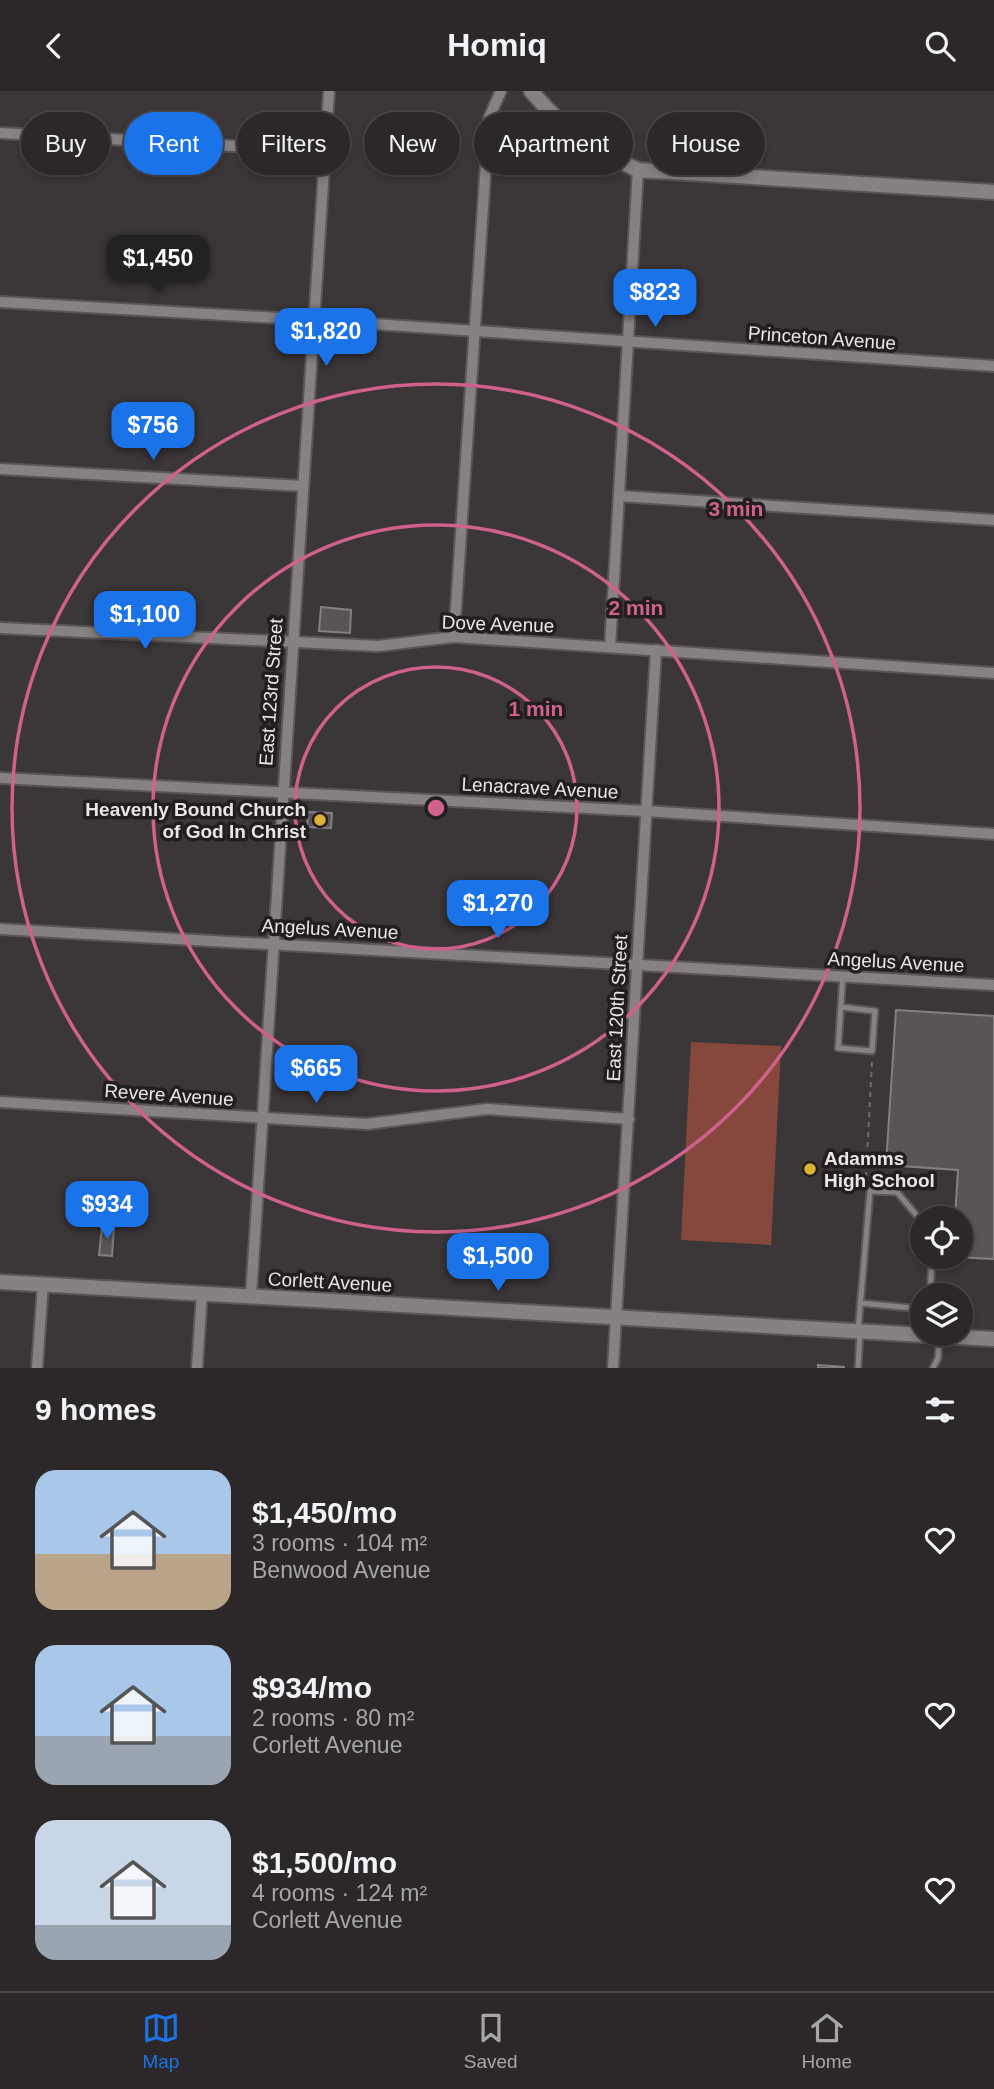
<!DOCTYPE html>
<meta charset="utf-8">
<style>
body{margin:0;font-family:Arial,sans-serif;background:#383436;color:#f1f3f6;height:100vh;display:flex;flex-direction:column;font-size:26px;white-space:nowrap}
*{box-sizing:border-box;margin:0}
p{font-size:23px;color:#a6a6a8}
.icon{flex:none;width:38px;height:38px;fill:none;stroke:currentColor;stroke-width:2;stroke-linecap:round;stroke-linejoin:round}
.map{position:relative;height:1277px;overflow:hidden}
.panel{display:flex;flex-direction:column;background:#2c282a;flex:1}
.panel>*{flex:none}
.banner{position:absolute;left:21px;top:21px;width:952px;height:63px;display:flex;gap:14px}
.controls{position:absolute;left:910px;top:1115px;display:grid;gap:14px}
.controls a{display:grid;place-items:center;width:63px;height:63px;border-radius:50%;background:#2c282a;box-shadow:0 4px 10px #0003,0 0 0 2px #484447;font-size:35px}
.price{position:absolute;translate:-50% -60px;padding:0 16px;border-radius:14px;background:#1a73e8;color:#fff;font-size:23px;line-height:46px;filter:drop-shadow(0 2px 4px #0008)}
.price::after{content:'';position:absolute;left:50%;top:42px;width:21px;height:16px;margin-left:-10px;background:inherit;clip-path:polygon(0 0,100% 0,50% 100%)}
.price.selected{background:#222;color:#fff}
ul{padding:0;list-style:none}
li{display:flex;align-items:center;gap:21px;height:175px;padding:0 35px}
li span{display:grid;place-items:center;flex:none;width:196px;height:140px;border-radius:21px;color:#555}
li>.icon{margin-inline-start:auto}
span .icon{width:84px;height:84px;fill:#fffc;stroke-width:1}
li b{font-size:30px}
h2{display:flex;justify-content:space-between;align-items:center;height:84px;padding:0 35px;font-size:30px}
.tag{padding:0 24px;border-radius:32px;background:#2c282a;box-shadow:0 4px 10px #0003,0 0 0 2px #484447;font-size:24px;line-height:63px}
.tag.selected{background:#1a73e8;color:#fff}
header{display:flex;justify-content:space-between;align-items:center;height:91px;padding:0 35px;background:#2c282a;font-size:32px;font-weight:700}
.tabs{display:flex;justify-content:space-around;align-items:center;height:98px;border-top:2px solid #484447;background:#2c282a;font-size:19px;color:#a6a6a8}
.tabs a{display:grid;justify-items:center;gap:4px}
.tabs .selected{color:#1a73e8}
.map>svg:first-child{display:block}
</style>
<header><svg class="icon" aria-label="back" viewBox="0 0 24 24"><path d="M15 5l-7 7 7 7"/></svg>Homiq<svg class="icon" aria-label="search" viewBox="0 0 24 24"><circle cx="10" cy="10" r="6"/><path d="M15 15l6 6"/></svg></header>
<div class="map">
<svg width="994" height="1277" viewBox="0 0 994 1277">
<rect width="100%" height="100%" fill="#3b3638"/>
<path fill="#86483c" d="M691,951L781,955L771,1154L681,1149Z"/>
<g fill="#5b5455" stroke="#867f7f" stroke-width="2">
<path d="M321,516L351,519L350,542L319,540Z"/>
<path d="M308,721L332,722L331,737L307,736Z"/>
<path d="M896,919L994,925V1168L953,1166H961V1127H955L958,1079L886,1074Z"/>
<path d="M102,1135L114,1136L112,1165L99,1164Z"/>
<path d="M818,1274L844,1276V1277H818Z"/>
</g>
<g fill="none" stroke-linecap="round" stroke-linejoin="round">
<g stroke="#5a5557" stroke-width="9">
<g id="service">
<path d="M841,916L875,920L872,960L838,957C840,933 841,909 843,885"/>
<path d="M930,1204L932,1166"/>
<path d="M860,1212L922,1218"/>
<path d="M858,1240L870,1100L897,1101L922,1131"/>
<path d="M858,1277L860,1241"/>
<path d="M933,1277L938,1267L939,1245"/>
</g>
</g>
<g stroke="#5a5557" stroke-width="14">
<g id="minor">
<path d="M0,42L325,60"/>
<path d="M0,211L313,229L994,275"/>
<path d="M0,378L303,395"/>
<path d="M619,405L994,429"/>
<path d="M0,537L378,555L454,546L994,582"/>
<path d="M454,546L489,27L501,0"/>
<path d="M610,556L638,79"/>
<path d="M0,687L645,720L994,743"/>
<path d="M0,838L994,894"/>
<path d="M0,1011L367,1033L487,1018L629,1028"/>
<path d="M251,1205L329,0"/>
<path d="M37,1277L43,1193"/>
<path d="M197,1277L202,1202"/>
<path d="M613,1277L656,559"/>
</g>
</g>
<g stroke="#5a5557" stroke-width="18">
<g id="tertiary">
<path d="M531,0C566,41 590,56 638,79L994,101"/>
<path d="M0,1191L994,1248"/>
</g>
</g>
<path stroke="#716d6e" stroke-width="2" stroke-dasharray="5 5" stroke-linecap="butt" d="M866,1086L872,970"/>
<use href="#service" stroke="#878183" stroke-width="5"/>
<use href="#minor" stroke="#878183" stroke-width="10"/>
<use href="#tertiary" stroke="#878183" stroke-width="14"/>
</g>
<g fill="none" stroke="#d0608c" stroke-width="3.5">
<circle cx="436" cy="717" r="141"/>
<circle cx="436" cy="717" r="283"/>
<circle cx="436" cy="717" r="424"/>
</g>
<g fill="#dcb233" stroke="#211e1f" stroke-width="2.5">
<circle cx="320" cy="729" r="7"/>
<circle cx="810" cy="1078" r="7"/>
</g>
<g text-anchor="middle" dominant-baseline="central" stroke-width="7" stroke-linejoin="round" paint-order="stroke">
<g font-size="19" fill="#e9e5e6" stroke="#211e1f">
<text transform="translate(822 247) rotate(4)">Princeton Avenue</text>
<text transform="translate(498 533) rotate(2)">Dove Avenue</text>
<text transform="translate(271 601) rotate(-86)">East 123rd Street</text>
<text transform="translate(540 697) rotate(3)">Lenacrave Avenue</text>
<text transform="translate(330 838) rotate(3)">Angelus Avenue</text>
<text transform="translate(896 871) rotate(3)">Angelus Avenue</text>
<text transform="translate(617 917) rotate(-87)">East 120th Street</text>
<text transform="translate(169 1004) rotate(4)">Revere Avenue</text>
<text transform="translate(330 1191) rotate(3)">Corlett Avenue</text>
</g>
<g font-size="19" font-weight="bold" fill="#e9e5e6" stroke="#211e1f" text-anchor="end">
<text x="306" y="718">Heavenly Bound Church<tspan x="306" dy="22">of God In Christ</tspan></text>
<text x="824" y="1067" text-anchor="start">Adamms<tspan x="824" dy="22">High School</tspan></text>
</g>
</g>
<circle cx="436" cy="717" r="10" fill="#d0608c" stroke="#211e1f" stroke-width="3.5"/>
<g font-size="21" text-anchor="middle" font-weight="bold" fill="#d0608c" stroke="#211e1f" stroke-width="7" stroke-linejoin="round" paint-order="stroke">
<text x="736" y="425">3 min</text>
<text x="636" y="524">2 min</text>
<text x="536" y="625">1 min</text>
</g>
</svg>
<div class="controls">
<a><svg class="icon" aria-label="locate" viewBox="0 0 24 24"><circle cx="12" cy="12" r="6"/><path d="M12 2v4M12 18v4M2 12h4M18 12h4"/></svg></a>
<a><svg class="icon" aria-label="layers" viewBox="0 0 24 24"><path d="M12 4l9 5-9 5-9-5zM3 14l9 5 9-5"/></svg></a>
</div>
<b class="price selected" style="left:158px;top:204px">$1,450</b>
<b class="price" style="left:655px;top:238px">$823</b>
<b class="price" style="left:326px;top:277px">$1,820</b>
<b class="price" style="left:153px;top:371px">$756</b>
<b class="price" style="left:145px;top:560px">$1,100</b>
<b class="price" style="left:498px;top:849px">$1,270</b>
<b class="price" style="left:316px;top:1014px">$665</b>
<b class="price" style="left:107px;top:1150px">$934</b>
<b class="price" style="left:498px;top:1202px">$1,500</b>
<div class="banner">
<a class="tag">Buy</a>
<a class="tag selected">Rent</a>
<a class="tag">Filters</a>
<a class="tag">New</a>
<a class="tag">Apartment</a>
<a class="tag">House</a>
</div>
</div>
<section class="panel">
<h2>9 homes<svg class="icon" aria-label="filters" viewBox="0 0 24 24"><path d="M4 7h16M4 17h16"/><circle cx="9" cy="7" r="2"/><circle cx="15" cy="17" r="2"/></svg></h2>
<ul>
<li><span style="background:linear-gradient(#a9c7e8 60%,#b9a48a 0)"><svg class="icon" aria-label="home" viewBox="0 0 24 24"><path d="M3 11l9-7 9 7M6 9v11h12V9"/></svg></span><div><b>$1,450/mo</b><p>3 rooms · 104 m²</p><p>Benwood Avenue</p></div><svg class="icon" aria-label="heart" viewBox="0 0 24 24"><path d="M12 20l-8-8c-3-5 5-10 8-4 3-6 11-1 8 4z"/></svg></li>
<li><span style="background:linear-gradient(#a9c7e8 65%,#9aa5b1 0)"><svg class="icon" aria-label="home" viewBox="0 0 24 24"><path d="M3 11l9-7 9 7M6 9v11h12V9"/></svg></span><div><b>$934/mo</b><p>2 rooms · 80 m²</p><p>Corlett Avenue</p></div><svg class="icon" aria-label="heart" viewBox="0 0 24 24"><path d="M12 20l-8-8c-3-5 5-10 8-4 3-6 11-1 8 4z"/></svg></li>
<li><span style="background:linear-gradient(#c9d6e8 75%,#9aa5b1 0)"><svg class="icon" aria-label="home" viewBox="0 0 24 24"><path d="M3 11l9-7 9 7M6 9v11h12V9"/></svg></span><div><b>$1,500/mo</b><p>4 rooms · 124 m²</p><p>Corlett Avenue</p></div><svg class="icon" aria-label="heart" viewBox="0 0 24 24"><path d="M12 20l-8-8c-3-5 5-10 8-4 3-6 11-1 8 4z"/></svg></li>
</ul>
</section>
<nav class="tabs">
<a class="selected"><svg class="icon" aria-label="map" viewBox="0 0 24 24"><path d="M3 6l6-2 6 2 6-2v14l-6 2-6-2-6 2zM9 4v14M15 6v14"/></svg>Map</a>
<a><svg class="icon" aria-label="saved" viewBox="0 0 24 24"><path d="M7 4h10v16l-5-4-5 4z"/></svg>Saved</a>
<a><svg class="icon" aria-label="home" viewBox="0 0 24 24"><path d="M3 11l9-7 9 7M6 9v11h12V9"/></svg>Home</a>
</nav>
